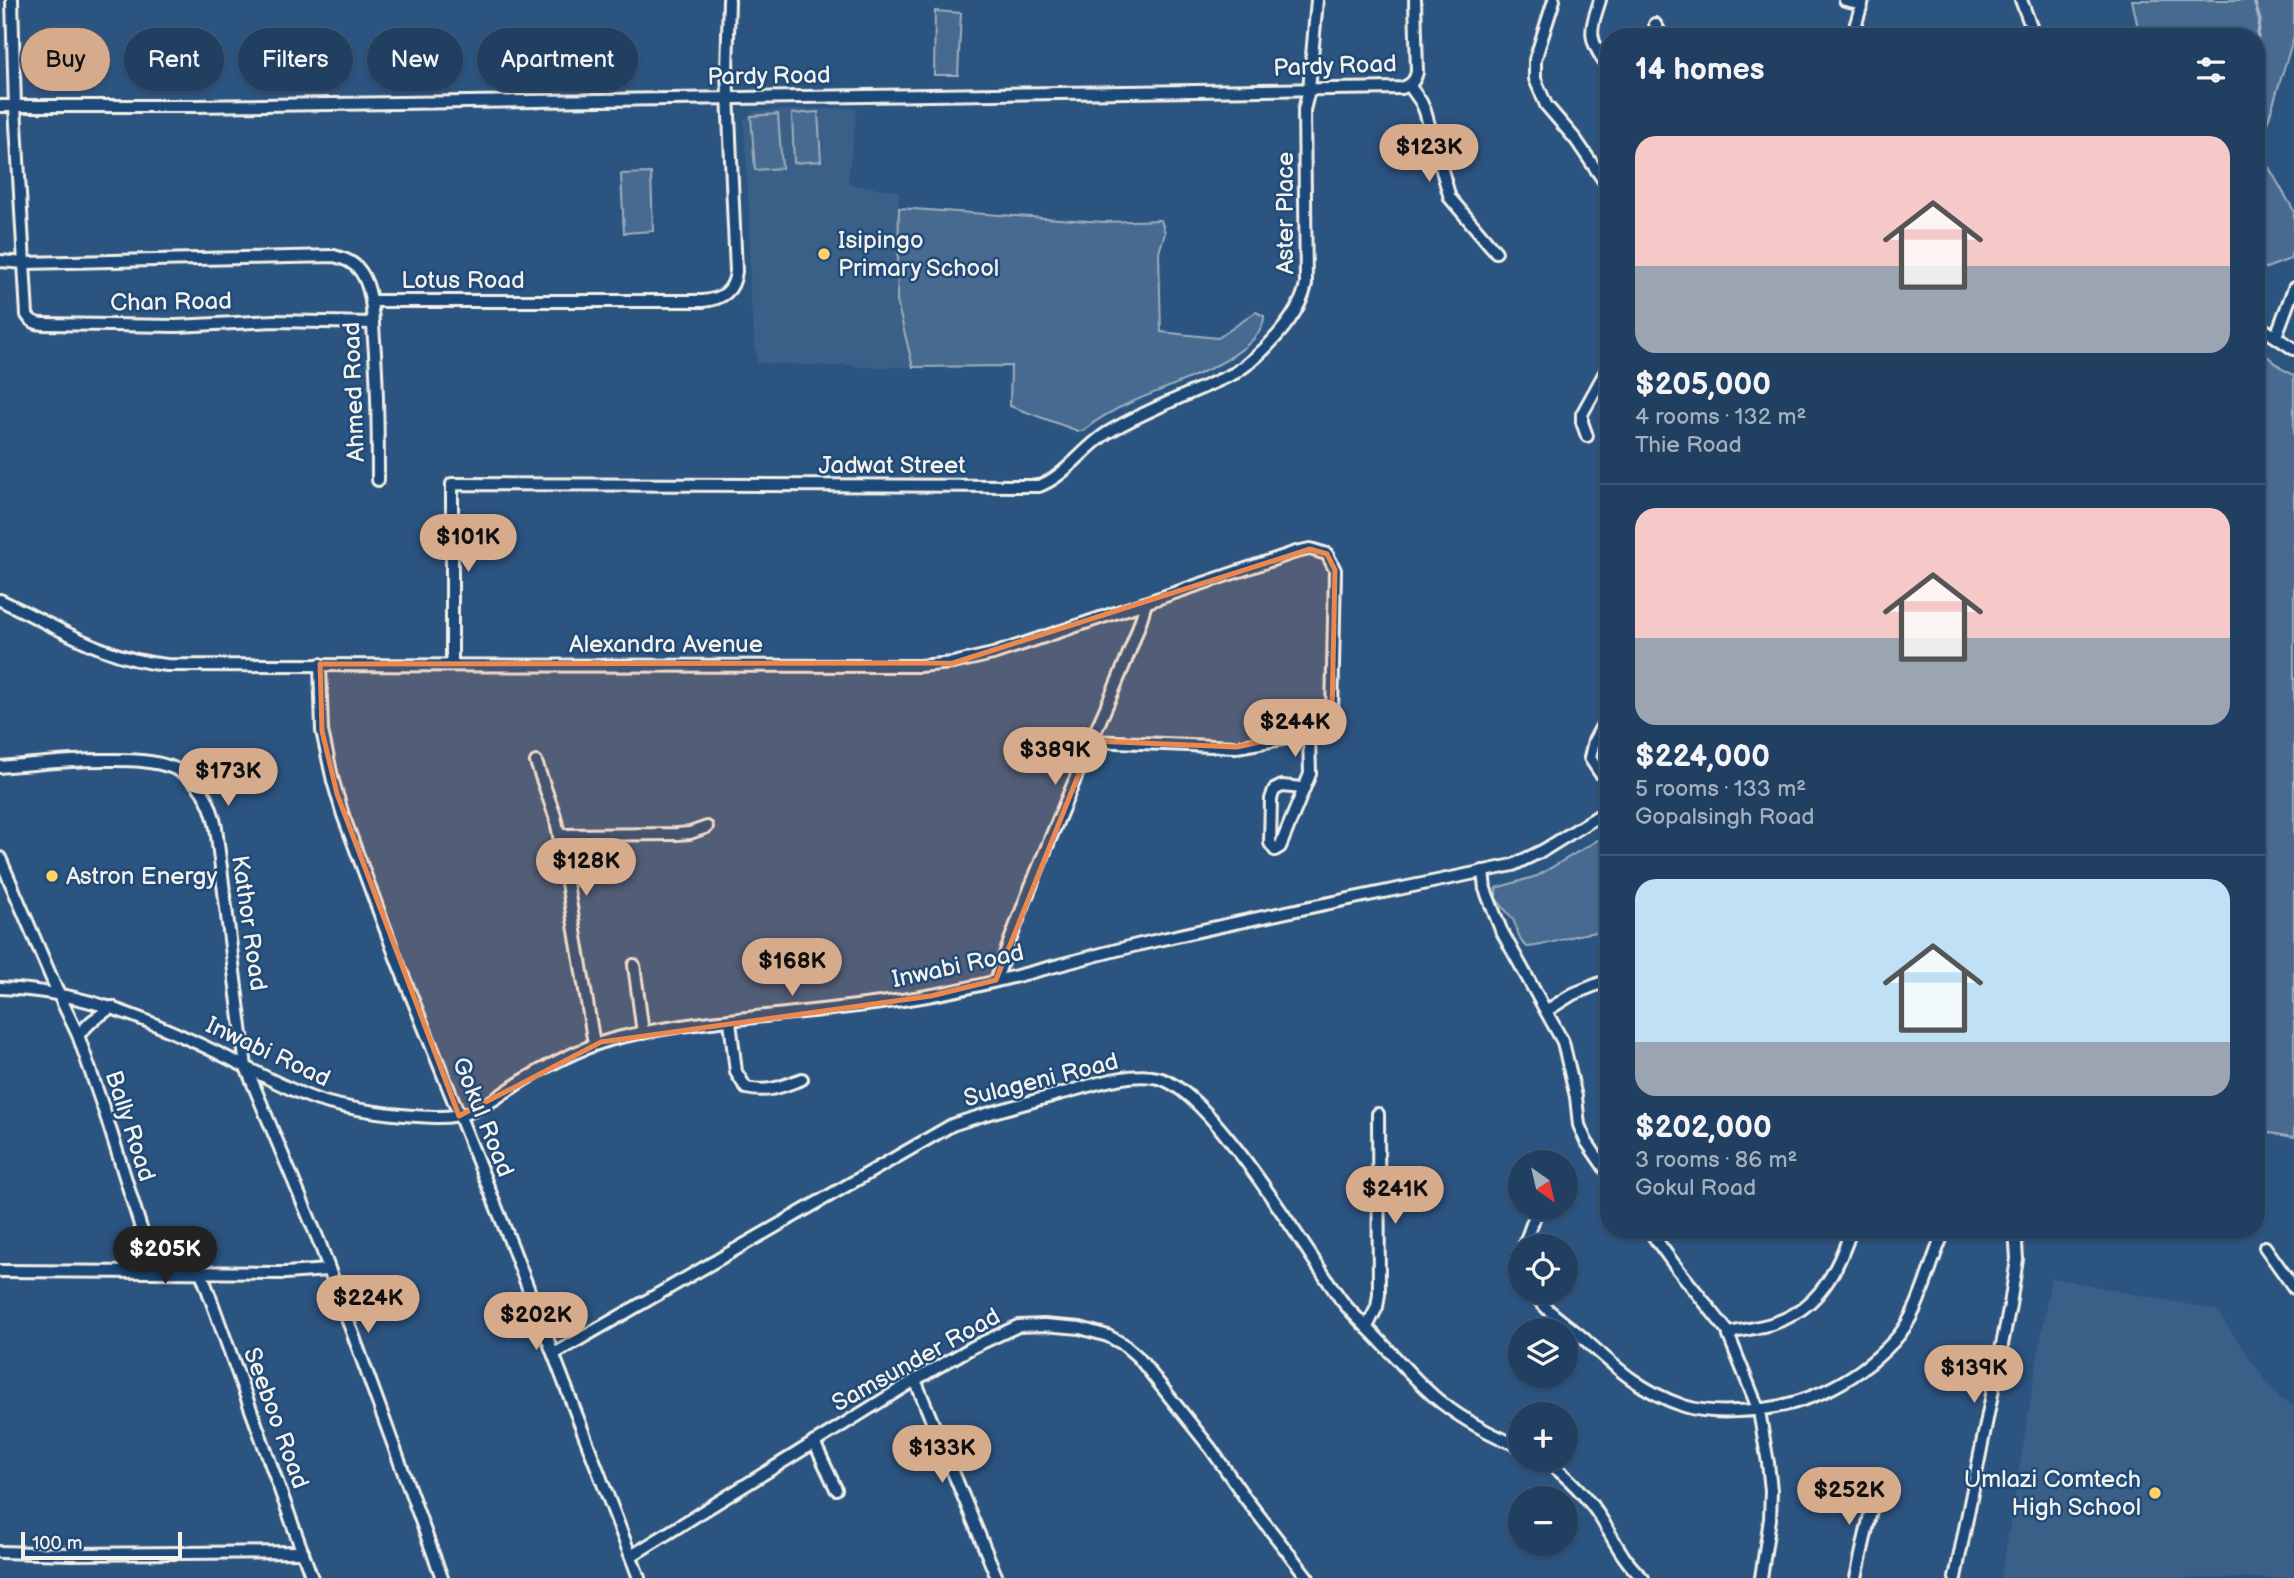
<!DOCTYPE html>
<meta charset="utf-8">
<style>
body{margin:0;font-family:"Balsamiq Sans",sans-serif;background:#294667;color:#f1f3f6;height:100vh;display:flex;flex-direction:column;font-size:26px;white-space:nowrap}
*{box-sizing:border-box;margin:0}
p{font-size:23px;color:#a2afbd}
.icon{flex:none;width:38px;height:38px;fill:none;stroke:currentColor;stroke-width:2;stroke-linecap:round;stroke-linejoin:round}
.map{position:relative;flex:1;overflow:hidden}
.drawer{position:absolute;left:1600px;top:28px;width:665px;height:1211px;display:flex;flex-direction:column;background:#213f61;border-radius:28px;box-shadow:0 2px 5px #0004,0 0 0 2px #3e5876}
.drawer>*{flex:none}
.banner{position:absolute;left:21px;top:28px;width:665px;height:63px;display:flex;gap:14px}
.needle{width:46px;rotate:146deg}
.fabs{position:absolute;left:1508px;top:1150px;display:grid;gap:14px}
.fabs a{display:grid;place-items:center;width:70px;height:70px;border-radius:50%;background:#213f61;box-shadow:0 2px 5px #0004,0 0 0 2px #3e5876;font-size:35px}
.scale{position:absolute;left:21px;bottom:18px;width:161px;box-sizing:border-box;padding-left:7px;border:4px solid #f4f1e8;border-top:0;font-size:19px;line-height:24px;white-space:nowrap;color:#f4f1e8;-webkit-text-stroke:5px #1f4a7a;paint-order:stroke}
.price{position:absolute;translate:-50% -60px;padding:0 16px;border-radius:24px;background:#d6ab8b;color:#111;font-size:23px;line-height:46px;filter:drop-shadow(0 2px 4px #0008)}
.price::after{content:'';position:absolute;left:50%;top:42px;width:21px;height:16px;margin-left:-10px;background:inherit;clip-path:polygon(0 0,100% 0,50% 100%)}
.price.selected{background:#222;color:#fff}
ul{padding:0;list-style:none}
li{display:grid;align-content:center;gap:14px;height:371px;padding:0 35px}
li+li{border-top:2px solid #3e5876}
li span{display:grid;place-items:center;height:217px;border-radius:21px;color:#555}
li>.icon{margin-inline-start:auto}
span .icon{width:126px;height:126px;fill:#fffc;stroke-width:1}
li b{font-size:30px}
h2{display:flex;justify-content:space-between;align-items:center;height:84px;padding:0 35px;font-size:30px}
.pill{padding:0 24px;border-radius:32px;background:#213f61;box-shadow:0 2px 5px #0004,0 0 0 2px #3e5876;font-size:24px;line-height:63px}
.pill.selected{background:#d6ab8b;color:#111}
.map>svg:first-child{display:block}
</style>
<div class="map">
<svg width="2294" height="1578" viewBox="0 0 2294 1578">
<rect width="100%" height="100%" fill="#2c5481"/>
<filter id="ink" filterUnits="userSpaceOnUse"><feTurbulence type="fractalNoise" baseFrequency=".0143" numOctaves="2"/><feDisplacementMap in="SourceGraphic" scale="14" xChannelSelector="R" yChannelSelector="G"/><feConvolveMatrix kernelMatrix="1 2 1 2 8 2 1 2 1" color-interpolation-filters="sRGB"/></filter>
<g filter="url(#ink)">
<g fill="#3b6088">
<path d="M857,108L848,179L851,185L899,191L897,302L913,367H861L843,364L838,366L757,363L750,298L749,211L744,120L754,111Z"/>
<path d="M2051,1278L2216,1310L2264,1378L2282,1400L2294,1407V1578H2001Z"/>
</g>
<g fill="#496b90" stroke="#9eaebc" stroke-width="2">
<path d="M2132,0H2294V36L2259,150L2294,211V246L2290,259L2256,272V37H2140Z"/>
<path d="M935,11L961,13L958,75H934Z"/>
<path d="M818,112L821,161L794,163L792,114Z"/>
<path d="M778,114L782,168L755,170L751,116Z"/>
<path d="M651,173L653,231L624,233L621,174Z"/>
<path d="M899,208L1104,222L1161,220L1165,233L1159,252L1161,332L1218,338L1256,312L1264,316C1266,355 1163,388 1134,401C1115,409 1098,418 1083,431H1078L1010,406L1011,366L913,367L897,302Z"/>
<path d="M2256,346L2282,369L2294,375V1137L2270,1133L2256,1128Z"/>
<path d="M1608,834V932C1575,931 1557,945 1527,947L1521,941L1513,919L1496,899V888L1537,876Z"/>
</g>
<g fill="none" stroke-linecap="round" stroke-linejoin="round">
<path stroke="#a7b4c0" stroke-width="3.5" d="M2254,0L2260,21L2256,47"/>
<g stroke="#f4f1e8" stroke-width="16">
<g id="minor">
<path d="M12,0L15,107L27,315C31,322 36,324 43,324L177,326L274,321L373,323"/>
<path d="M1554,0L1535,60V79L1546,105L1576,140L1608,187"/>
<path d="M1600,0C1589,34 1588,37 1608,68"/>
<path d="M1845,0L1862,4"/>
<path d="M2021,0L2035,37"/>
<path d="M1655,24L1663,37"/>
<path d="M1852,37L1863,0"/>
<path d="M1409,85L1421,102L1425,111L1450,198L1496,252"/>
<path d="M0,106H194L1402,88C1411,85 1415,81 1417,72L1415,0"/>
<path d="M0,261L25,263L334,256C345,259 354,262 361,272C374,292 372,318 374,340C378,387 378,433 378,480"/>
<path d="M371,301H703C722,299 734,292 736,271L727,71L729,0"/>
<path d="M2256,324L2294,349"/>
<path d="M2276,336L2294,288"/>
<path d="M1587,436L1582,422V414L1608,367"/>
<path d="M0,600C54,625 106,660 167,665L919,666L953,663L993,654L1296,552L1310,549L1327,554L1335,570L1332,714L1325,728L1317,733L1237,747L1092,741"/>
<path d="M320,664L322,731L333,781L343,815L398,963L512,1246L639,1578"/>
<path d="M452,664V484L1039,486C1066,476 1083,448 1107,433C1147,409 1193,393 1235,373C1262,355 1300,317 1306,284L1304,110L1309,90L1317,0"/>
<path d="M1602,726L1594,741L1590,758L1600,773L1608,777"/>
<path d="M536,762L555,816L559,835L594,1044"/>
<path d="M0,767C34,764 68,760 102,760C158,759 204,762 216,828L246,1067L320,1244L442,1578"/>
<path d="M1303,788L1282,786L1274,790L1271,799L1270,843L1275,850L1280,847L1310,774L1309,735"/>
<path d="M559,835L677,834L690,833L707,827"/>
<path d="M0,858L58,993L78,1035L107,1119L154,1270"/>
<path d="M1483,871L1485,889L1501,930L1563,1042L1576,1097L1579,1125L1586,1141L1608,1173"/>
<path d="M634,965L643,1033"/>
<path d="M996,980C1024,898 1059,818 1093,737C1112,693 1133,649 1146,603"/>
<path d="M0,988C83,990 158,1023 232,1060C260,1074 288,1090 318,1100C349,1110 402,1116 435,1117C478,1118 493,1098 527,1078C557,1060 587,1045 621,1037C721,1015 826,1014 927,996C1002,983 1075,959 1150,942C1270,914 1392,891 1513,865L1544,850L1608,810"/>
<path d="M1546,1011L1573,994L1608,980"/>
<path d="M730,1021L736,1072L746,1088C769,1093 780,1087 802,1079"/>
<path d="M78,1035L92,1021L112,1007"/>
<path d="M1649,1230L1673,1263L1730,1334"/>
<path d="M1524,1246L1536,1213"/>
<path d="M2265,1247L2294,1288"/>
<path d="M0,1271L285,1273L328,1270"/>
<path d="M201,1272L312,1578"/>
<path d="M1533,1292C1546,1312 1566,1323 1583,1338C1616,1368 1642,1392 1684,1406C1702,1412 1719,1412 1737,1411C1797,1410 1853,1385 1894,1341C1921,1312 1928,1266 1945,1230"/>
<path d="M1367,1327L1377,1307L1379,1294L1378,1114"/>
<path d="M554,1354L952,1125C987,1113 1023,1104 1059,1094C1087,1087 1129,1071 1158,1078C1212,1090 1306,1253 1342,1301C1354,1316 1369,1329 1382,1343C1401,1363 1420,1386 1442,1403C1465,1421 1494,1436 1521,1447"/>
<path d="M915,1380L997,1578"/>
<path d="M814,1442L836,1489"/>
<path d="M1545,1460C1567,1476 1587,1496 1602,1520C1614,1540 1624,1562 1643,1578"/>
<path d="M0,1552L72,1554L303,1552"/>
<path d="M631,1556L915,1380L973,1347L1018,1326L1044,1325L1080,1328L1108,1336L1123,1344L1138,1357L1211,1449L1246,1499L1308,1578"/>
<path d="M1761,1578L1770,1519L1771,1490L1768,1463L1759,1411L1729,1336L1734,1332C1748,1329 1764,1327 1777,1322C1819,1307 1838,1270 1851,1230"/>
<path d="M1856,1578L1877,1483"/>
<path d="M1955,1578L2010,1305L2017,1259L2015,1230"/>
</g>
</g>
<use href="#minor" stroke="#1f4a7a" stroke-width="10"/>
</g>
</g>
<path fill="#ec874e" fill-opacity="0.2" stroke="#ec874e" stroke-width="5" stroke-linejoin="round" d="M1310,549L1327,554L1335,570L1332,714L1325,728L1237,747L1092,741L996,980L931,996L601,1042L459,1116L337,794L322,731L320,664L953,663Z"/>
<g fill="#ffd166" stroke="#1f4a7a" stroke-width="2.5">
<circle cx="824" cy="254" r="7"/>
<circle cx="52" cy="876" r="7"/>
<circle cx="2155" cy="1493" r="7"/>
</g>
<g text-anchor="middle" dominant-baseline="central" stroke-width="5" stroke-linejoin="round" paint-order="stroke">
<g font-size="24" fill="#f4f1e8" stroke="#1f4a7a">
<text transform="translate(1335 66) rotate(-2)">Pardy Road</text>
<text transform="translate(769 76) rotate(-1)">Pardy Road</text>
<text transform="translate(1285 213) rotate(-90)">Aster Place</text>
<text x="463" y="280">Lotus Road</text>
<text transform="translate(171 302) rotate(-1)">Chan Road</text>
<text transform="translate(354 392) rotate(-92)">Ahmed Road</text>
<text x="892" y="465">Jadwat Street</text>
<text x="666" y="644">Alexandra Avenue</text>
<text transform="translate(249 923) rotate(82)">Kathor Road</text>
<text transform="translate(958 966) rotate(-12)">Inwabi Road</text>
<text transform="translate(268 1052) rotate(25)">Inwabi Road</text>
<text transform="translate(1041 1080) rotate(-14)">Sulageni Road</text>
<text transform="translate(483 1117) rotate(68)">Gokul Road</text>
<text transform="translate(130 1126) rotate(72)">Bally Road</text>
<text transform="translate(916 1360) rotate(-29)">Samsunder Road</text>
<text transform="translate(276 1418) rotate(70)">Seeboo Road</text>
</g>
<g font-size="24" fill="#f4f1e8" stroke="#1f4a7a" text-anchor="start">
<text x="838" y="240">Isipingo<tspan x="838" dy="28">Primary School</tspan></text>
<text x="66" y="876">Astron Energy</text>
<text x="2141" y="1479" text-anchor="end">Umlazi Comtech<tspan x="2141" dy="28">High School</tspan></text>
</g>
</g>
</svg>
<div class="fabs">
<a><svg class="needle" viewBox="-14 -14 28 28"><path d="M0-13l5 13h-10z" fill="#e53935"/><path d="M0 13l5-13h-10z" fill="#a2afbd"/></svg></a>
<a><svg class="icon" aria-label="locate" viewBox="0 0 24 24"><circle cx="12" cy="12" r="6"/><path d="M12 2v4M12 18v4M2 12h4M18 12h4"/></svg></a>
<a><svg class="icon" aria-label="layers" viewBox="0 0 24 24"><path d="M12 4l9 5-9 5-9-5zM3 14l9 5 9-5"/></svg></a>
<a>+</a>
<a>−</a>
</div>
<div class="scale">100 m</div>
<b class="price" style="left:1429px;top:184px">$123K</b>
<b class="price" style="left:468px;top:574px">$101K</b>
<b class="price" style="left:1295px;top:759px">$244K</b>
<b class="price" style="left:1055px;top:787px">$389K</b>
<b class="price" style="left:228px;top:808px">$173K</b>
<b class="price" style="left:586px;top:898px">$128K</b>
<b class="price" style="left:792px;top:998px">$168K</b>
<b class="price" style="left:1395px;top:1226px">$241K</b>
<b class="price selected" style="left:165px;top:1286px">$205K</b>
<b class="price" style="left:368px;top:1335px">$224K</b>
<b class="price" style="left:536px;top:1352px">$202K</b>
<b class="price" style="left:1974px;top:1405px">$139K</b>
<b class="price" style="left:942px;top:1485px">$133K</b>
<b class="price" style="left:1849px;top:1527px">$252K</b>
<div class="banner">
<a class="pill selected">Buy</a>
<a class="pill">Rent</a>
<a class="pill">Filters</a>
<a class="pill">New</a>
<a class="pill">Apartment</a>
</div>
<section class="drawer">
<h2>14 homes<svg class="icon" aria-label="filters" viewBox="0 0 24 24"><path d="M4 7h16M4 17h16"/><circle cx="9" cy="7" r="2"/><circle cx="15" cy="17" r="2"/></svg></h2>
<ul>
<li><span style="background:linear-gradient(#f6c9c9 60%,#9aa5b1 0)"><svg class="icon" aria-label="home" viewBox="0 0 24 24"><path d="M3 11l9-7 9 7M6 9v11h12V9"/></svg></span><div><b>$205,000</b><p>4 rooms · 132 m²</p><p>Thie Road</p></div></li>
<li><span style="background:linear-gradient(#f6c9c9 60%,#9aa5b1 0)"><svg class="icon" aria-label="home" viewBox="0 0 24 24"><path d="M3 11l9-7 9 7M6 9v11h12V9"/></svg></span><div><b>$224,000</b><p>5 rooms · 133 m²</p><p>Gopalsingh Road</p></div></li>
<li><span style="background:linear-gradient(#bfe0f5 75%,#9aa5b1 0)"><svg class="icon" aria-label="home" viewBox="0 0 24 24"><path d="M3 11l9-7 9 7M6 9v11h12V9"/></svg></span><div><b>$202,000</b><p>3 rooms · 86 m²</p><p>Gokul Road</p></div></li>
</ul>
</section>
</div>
